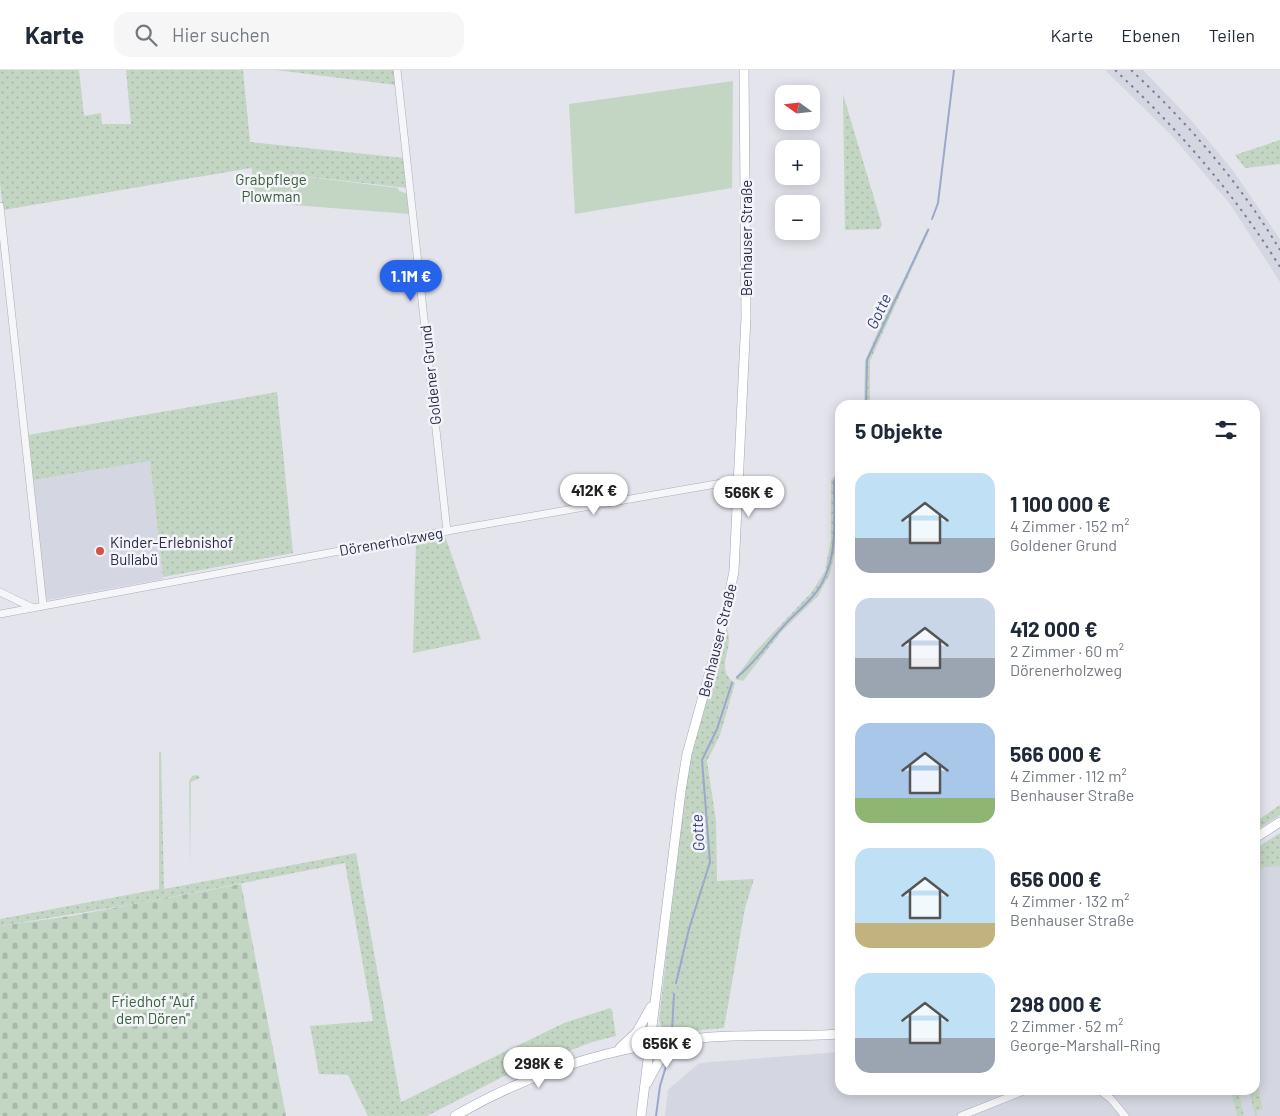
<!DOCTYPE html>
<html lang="de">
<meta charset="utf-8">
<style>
body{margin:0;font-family:Barlow,sans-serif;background:#f6f6f7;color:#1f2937;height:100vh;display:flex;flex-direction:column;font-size:19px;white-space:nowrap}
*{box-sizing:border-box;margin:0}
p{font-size:16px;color:#747a83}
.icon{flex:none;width:28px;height:28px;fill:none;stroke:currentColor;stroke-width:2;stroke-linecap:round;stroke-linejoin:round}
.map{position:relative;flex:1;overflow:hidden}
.drawer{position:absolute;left:835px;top:330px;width:425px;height:695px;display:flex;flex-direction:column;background:#fff;border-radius:15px;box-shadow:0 2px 12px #0003}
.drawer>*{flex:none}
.needle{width:32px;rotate:285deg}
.fabs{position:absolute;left:775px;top:15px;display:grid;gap:10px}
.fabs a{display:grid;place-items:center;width:45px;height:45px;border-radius:10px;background:#fff;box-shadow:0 2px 12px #0003;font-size:25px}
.price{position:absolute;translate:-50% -42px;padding:0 11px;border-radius:18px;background:#fff;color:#222;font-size:16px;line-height:32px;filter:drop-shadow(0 1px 2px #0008)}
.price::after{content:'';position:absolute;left:50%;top:30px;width:15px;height:11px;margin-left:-8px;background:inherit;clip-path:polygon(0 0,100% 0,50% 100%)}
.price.active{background:#2563eb;color:#fff}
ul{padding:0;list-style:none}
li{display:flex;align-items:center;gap:15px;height:125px;padding:0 20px}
li span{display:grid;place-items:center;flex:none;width:140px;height:100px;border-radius:15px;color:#555}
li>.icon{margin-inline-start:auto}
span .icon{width:60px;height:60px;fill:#fffc;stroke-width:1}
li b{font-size:21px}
h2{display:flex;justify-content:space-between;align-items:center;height:60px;padding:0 20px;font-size:21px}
header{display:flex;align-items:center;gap:30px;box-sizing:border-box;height:70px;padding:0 25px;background:#fff;border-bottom:1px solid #e0e1e3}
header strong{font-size:24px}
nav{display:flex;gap:28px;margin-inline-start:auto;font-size:18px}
.search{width:350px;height:45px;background:#f6f6f7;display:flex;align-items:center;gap:12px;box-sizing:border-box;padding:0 18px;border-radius:15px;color:#747a83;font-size:19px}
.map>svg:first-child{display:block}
</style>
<header>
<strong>Karte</strong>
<div class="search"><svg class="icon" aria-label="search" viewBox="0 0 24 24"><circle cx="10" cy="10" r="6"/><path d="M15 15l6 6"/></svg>Hier suchen</div>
<nav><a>Karte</a><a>Ebenen</a><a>Teilen</a></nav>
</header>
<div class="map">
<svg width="1280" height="1046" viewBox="0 0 1280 1046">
<defs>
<pattern id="grass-dots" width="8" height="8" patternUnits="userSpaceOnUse" patternTransform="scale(1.25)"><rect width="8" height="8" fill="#c3d6c3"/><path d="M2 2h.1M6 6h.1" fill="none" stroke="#a8b8a9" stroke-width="1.8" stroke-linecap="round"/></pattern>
<pattern id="cemetery-stones" width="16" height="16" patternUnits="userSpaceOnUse" patternTransform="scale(1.25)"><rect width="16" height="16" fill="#c3d6c3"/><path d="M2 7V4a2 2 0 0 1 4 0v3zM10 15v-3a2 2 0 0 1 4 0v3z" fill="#a8b8a9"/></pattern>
</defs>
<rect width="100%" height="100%" fill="#e3e4ec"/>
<g fill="#d4d6e1">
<path d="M1105,0H1143L1190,49L1231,98L1280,169V212L1230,134L1172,66Z"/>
<path d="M150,391L163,509L48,530L45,528L33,410Z"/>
<path d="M1280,774V1046H665L668,1020L699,993L840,982V1020H1255V789Z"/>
</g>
<g fill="url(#grass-dots)">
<path d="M0,0H79L84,46L101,43L102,54H131L126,0H243L250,72L404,88L407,118L252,100L251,98L3,140L0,113Z"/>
<path d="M276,0H394L396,15Z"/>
<path d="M843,24L882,155L880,159L845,160Z"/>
<path d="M1280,70V94L1245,98L1235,85Z"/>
<path d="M928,158L930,159L870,291V335H864L865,291L887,240L913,194Z"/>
<path d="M277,322L293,483L163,507L150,391L33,410L28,365Z"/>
<path d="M840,398L837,471L830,504L818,526L782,561L743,611L735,609L754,583L811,523L825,501L831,470V410Z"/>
<path d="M445,466L481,569L413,583L416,472Z"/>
<path d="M727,559C735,580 713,598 735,613L720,665L707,691L716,751L717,811L754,809L745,838L724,958L668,963L663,961L659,950L685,721L691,686Z"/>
<path d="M159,682H161L164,819L356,783L401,1032L564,953L610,938L612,940L616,966L592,972L502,1007L427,1046H368L348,1005L319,1004L310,956L373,951L345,793L135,834L0,856V849L159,819Z"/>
<path d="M198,705L200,708L191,712L190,796L189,711L192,706Z"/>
<path d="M1280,735V745L1255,761V752Z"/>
<path d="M1280,763V796L1265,797L1255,802V779Z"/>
<path d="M1255,1004L1263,1039L1256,1041L1257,1046H1255L1249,1020H1255Z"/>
<path d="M1231,1020H1238L1244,1046H1237Z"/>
</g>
<path fill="url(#cemetery-stones)" d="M241,814L286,1046H0V856L71,846Z"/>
<g fill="#c3d6c3">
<path d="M733,11L732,118L575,144L569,34Z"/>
<path d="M252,100L398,118L399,121L408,124L410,144L253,132Z"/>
</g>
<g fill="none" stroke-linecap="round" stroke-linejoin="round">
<g stroke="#9ca7cd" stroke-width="2">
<path d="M932,149L938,133L954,0"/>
<path d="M866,335L867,290L928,160"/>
<path d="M737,607C755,593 766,575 781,559C791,547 804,537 813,526C840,495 834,448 834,411L840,403"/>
<path d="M676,913L689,859L710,792L702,690L717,659L732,613"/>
<path d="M672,961L674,924"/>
<path d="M656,1046L660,1016L667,993"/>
</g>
<g stroke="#abadba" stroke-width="8">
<g id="minor">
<path d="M397,0L447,461"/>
<path d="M0,136L43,535"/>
<path d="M0,522L31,537"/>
<path d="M0,544L447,461L739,410"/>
<path d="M1099,1020L1111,1029L1125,1046"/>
<path d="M961,1046L1026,1020"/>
</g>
</g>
<g stroke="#a1a4b8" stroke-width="10">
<g id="major">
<path d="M1255,768L1280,752"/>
<path d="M620,978L637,962L651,937"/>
<path d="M647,1013L660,989L679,970"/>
<path d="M455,1046C534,1000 620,974 711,967C754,964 797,967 840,964"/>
<path d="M641,1046L681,721L687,684L724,551L734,501L746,247L744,0"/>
</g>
</g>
<use href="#minor" stroke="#f6f6f9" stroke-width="7"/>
<use href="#major" stroke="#fff" stroke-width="9"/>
<g stroke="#7b7e96" stroke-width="2" stroke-dasharray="2.5 5" stroke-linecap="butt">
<path d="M1115,0C1178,59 1234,123 1280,197"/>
<path d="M1131,0C1188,53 1240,113 1280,180"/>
</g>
</g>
<circle fill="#d65342" stroke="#f3f3f9" stroke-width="2" cx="100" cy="481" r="5"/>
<g text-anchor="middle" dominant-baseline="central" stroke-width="5" stroke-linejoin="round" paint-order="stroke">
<g font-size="15" fill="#366139" stroke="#f3f3f9">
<text x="271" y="109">Grabpflege<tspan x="271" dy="17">Plowman</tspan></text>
<text x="153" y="931">Friedhof "Auf<tspan x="153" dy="17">dem Dören"</tspan></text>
</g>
<g font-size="15" fill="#292c45" stroke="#f3f3f9">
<text transform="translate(746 168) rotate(-90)">Benhauser Straße</text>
<text transform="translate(430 305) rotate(-96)">Goldener Grund</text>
<text transform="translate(391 471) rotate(-10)">Dörenerholzweg</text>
<text transform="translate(717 570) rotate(-76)">Benhauser Straße</text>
</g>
<g font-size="15" fill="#292c45" stroke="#f3f3f9" text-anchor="start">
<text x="110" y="472">Kinder-Erlebnishof<tspan x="110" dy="17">Bullabü</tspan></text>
</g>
<g font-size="16" font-style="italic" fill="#313e7b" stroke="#f3f3f9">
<text transform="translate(878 241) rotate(-65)">Gotte</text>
<text transform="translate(697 763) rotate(-94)">Gotte</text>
</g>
</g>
</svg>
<div class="fabs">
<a><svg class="needle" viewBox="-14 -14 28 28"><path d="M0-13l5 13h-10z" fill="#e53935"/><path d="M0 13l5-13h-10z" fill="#747a83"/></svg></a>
<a>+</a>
<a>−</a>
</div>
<b class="price active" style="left:411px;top:232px">1.1M €</b>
<b class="price" style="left:594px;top:446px">412K €</b>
<b class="price" style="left:749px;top:448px">566K €</b>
<b class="price" style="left:667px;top:999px">656K €</b>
<b class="price" style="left:539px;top:1019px">298K €</b>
<section class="drawer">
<h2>5 Objekte<svg class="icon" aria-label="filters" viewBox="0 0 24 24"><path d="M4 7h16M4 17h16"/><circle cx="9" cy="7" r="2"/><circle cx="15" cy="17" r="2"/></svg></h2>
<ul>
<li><span style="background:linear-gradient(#bfe0f5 65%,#9aa5b1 0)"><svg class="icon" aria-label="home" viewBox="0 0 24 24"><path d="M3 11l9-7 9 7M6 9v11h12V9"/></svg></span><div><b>1 100 000 €</b><p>4 Zimmer · 152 m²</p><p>Goldener Grund</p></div></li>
<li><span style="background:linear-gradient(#c9d6e8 60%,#9aa5b1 0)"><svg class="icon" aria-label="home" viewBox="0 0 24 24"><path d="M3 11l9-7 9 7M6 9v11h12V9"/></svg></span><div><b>412 000 €</b><p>2 Zimmer · 60 m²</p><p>Dörenerholzweg</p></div></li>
<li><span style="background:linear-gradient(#a9c7e8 75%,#8fb573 0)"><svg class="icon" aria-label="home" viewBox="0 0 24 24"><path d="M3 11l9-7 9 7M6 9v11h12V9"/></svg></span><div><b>566 000 €</b><p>4 Zimmer · 112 m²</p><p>Benhauser Straße</p></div></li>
<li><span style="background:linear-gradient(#bfe0f5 75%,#c2b280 0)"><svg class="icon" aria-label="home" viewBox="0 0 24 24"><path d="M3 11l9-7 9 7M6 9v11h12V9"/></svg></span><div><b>656 000 €</b><p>4 Zimmer · 132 m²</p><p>Benhauser Straße</p></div></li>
<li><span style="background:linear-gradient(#bfe0f5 65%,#9aa5b1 0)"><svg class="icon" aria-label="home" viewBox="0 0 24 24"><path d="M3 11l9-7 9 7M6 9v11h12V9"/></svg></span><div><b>298 000 €</b><p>2 Zimmer · 52 m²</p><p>George-Marshall-Ring</p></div></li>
</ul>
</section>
</div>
